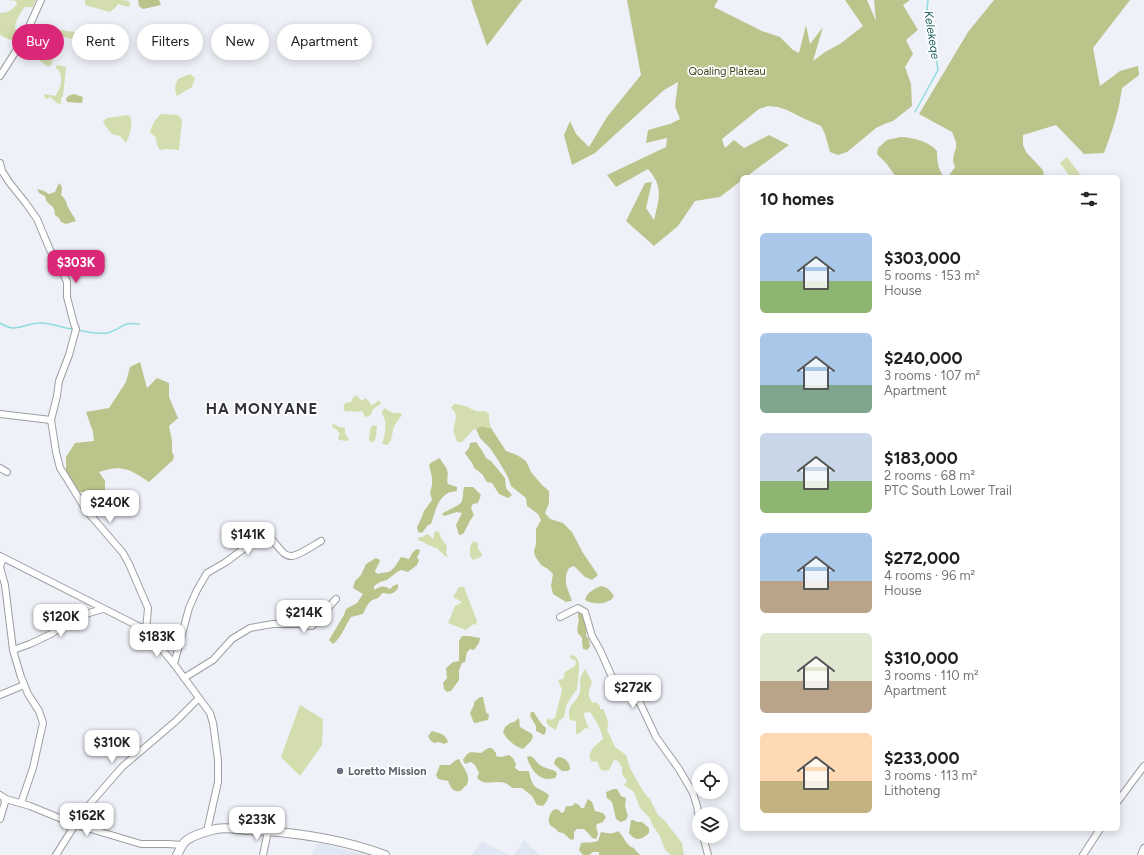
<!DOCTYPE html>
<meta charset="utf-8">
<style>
body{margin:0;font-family:Figtree,sans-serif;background:#f2f2f2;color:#202124;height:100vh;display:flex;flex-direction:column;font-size:15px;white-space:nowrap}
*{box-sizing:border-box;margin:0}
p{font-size:13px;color:#757577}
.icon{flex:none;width:22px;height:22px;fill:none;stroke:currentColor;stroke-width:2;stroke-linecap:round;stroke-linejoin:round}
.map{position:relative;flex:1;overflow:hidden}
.details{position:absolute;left:740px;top:175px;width:380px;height:656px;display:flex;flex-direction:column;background:#fff;border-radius:6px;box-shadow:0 2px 10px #0003}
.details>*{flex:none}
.top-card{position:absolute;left:12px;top:24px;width:380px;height:36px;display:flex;gap:8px}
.fabs{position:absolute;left:692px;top:763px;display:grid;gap:8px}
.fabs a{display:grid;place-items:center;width:36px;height:36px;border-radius:50%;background:#fff;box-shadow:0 2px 10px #0003;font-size:20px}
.price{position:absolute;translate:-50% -34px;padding:0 9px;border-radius:8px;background:#fff;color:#222;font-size:13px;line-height:26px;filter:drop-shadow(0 1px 2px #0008)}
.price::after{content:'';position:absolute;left:50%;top:24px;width:12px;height:9px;margin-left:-6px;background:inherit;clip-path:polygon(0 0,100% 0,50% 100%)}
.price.current{background:#db2777;color:#fff}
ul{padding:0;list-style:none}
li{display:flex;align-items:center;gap:12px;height:100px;padding:0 20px}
li span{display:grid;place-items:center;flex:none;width:112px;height:80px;border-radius:6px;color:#555}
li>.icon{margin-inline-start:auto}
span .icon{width:48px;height:48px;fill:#fffc;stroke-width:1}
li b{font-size:17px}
h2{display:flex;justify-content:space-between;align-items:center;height:48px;padding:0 20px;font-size:17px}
.tag{padding:0 14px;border-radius:18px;background:#fff;box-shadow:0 2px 10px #0003;font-size:14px;line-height:36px}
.tag.current{background:#db2777;color:#fff}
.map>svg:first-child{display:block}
</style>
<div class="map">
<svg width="1144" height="855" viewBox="0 0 1144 855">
<rect width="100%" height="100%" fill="#eff1f8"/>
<g fill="#e1e6f3">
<path d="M524,840L540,855H514Z"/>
<path d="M482,842L510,855H472Z"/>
<path d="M316,844H322L366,855H312Z"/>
</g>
<g fill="#d4ddae">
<path d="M9,0H36L33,7H25C20,13 15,21 15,29L20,34L15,42L0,35V13C8,13 12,10 17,4L16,1Z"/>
<path d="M85,0H121L129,1L130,3L129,7L118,4L115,8L110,12C106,11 103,10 99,9C94,7 90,7 85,5Z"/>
<path d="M59,30L91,34L103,32L105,37L100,46L96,44L92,45L73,42L72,39L56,35L55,31Z"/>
<path d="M30,32L32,33L29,46C33,53 41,54 47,58L53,55L52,64L48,67L42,62L26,51L24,47L25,41Z"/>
<path d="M58,65L66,67L63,96L61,98V104L57,103L50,97L46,99L44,96L45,94L55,96C59,91 62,83 61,77C61,74 59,72 59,70L56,69V66Z"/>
<path d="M190,74L195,78L192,87L177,96C174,89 175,85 178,79Z"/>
<path d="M161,114L178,115L182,120L179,150C172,150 167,148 160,150L157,145L156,138L150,132C152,125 155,119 161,114Z"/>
<path d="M128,115L131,118C132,128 130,135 126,143L120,136L112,134L106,127L103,121L107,118Z"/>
<path d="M1067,157L1082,177H1070L1060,163Z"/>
<path d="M356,395L362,401L365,398L369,401L370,404L373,405L379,400L381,404L374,408L372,411V413L369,416L365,417L362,411C356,413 352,410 346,412C343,409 343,407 345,403L351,402L353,398Z"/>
<path d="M454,404C455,404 461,404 461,405C472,407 472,413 485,411L489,414V420L491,428H487L482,426L473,430L462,442H457C456,438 455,436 454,433C452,423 461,417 451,408Z"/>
<path d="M385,408C389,412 394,414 400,413L402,415L394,426L391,440L387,445L382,444C385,435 386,430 385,420C384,417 382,415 382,411Z"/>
<path d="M334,424L339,427L345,428V434L349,439L348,441L339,440L338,437L340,434L336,429L333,428L332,425Z"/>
<path d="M373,425L377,426C376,433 377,436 374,442H371L369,440L370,429Z"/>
<path d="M435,531L439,532L441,538L447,546L446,552L448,557L445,556L437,548C430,547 425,542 418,540L419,537H423L425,535L428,534L433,539Z"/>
<path d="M473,541L478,543V549L482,554L481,557L473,560L470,556V547Z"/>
<path d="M459,587H464L477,621L476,625L473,624L466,630L448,623L455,606L462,602L453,597Z"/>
<path d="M573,655L577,658L579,663V669L577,689L570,699L566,706L564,717L559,721L556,730L549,726L546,722L548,718L551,720L555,718L562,690L558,680L563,679L565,672L575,666L576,661L570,658V656Z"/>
<path d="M585,669L592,682C589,691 586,695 593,703L596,702L600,706V709H603C606,715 610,723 607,730L615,747L626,755L630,768L636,779L645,794L650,799L658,815L665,821L682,843L684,855H671L665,850L660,836L653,826L649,817L640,808L634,792L624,785L627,781L622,774V767L618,761L614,760L609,770L604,771L600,769L598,762L591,761C586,752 597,744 603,739C601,729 596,720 590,712L584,713C584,719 587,723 589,729L585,728L580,733L576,734V721L570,720C565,704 578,703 580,691C581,687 580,685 580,681C580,677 583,673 585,669Z"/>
<path d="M300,705L323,719L322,745L300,776L281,757Z"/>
</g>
<g fill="#bac48b">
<path d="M138,0H159L161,5L143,9L139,6Z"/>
<path d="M471,0H522L487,46Z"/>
<path d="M627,0H718L714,7L762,31L780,37L793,50L799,53L806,25L810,44L823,27L813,61L825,52L840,44L863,26L845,0H867L876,21L874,0H910L903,5L918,30L906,40L913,54L905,67L911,84L912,106L893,121L884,124L876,128L847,152L838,155L830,152L825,134L821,126L805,119L787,110L778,107L768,106L759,109L722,139L725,148L734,140L744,148L769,135L789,145L746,177H742V180L720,197L695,201L678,226L654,246L626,221L645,183L652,182L646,208L654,220C659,199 664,187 648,169L616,187L607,175L666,147L667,138L646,143L648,130L670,124L680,119L675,106L678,82L664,90L595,153L572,165L564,135L570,121L576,134L589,147L607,117L641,75Z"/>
<path d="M994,0H1130L1093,48L1100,86L1120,71L1138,66L1139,75L1122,88C1119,111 1112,132 1104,153L1084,154L1056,125L1023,135V145L1026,152L1043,170L1044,177H948L955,167L953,161L954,154L956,148V142L952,132L919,114L968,32Z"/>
<path d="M74,94L83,97L82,103L67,102L66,99L68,96Z"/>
<path d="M901,137C915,138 928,141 937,151C937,161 938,168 943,176L947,177H896L886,163L877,154L878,148L887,140Z"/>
<path d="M59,183C63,187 62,189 61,195C68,202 65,201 69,209C71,213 74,216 76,221L66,224L61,222L59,218L55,215C55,202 47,208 45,196L39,193L37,189L44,191L49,194L55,192Z"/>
<path d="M140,362L147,388L157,378L169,383V397L178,418L169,426L172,441V452L174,456L173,460L149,482C130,469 122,464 99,472L105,481V491L79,492L66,473V457L75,443L94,441L93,432L86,412L109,408L126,382L130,367Z"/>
<path d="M482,426L487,428H491L506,451L517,455L526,461L531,472L542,485L549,491V503L545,513L550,519L563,523L572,532L583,553L598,575L592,580L585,577L574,566L569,568C562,580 568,589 572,601L566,602L553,594L551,586L553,574L548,569L541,565L535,556L534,551L536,544V529L541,520L538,514L527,506L526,498L511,486L508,477L498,460L490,448L480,438L476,429Z"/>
<path d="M476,442L483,452L486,458L491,461L505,478L506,488L512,495L508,498L499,494L492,483L487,482L485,479L482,474L474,468C473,462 468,459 465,453L469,448L470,443Z"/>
<path d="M440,458C441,462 446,466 447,470C449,475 446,479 448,484L457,487V491C455,491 450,492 448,493C437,499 435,513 431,524L428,525L422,533L418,532L417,527L421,519L424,511L432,500L430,493L432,485V477L429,465L432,462Z"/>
<path d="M464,487H473L481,495L478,503L473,504L471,508L474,515C469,521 467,528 463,534L459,535L456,525L462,513L457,512L444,516L442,514C447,510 460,506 462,501C463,497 463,491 464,487Z"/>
<path d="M417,549L420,550L419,554L417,557L419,560L417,565L408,572L401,570L397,572L387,580L380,582L374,586V590C381,586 383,585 390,589L393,586L398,584V588C393,595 391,594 382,593C379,599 376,598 371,601C367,604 365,610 363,614L351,617C345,626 342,637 333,644L329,640L344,615L346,609L357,603L363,594L353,588L355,581L361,575L366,564L376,558L380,560C379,565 376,567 375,572L378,574C382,572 384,573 388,572C393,571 398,562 401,557L409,559L413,552Z"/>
<path d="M601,586C607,587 610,590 614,596L611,600C608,601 606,602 604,603C599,604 589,603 585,600C587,592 594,589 601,586Z"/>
<path d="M583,612L587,627L586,636L589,639L590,647L587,650L583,649L582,643V638C581,636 579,635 578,633C576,627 580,622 578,616V613Z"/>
<path d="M462,636H469L480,638L479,643L474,650L470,649L467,652L465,662L462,663L459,670V680L451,691L447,692L444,689L443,683L447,678L446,668L453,662L459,661V641Z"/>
<path d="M480,697H483L486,712L489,715L488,720C483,720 480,723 474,723L470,713L474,705V702Z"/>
<path d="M531,712H534C537,718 541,724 546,728V731L544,735L536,731V726L530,716Z"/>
<path d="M519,718L520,727L532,734L533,737L531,741L523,749C515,747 507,740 503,732L505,727L510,723L514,722Z"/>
<path d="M432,731C439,733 446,734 448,742L444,744L439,742L434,743L430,740L428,736Z"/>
<path d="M488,748H492L496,753V756L501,757L509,755L513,758L516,764L515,768L519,771H529C530,777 532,785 537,788C542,791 544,791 549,795L547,801L543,806L537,805L532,796L522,788H512C501,775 487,789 477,778L479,773L475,765L471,762L465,764L463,760C470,749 470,753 481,753Z"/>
<path d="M530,756C535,758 536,762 540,765C544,768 551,769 555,771L557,774L555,778C541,783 530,770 527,757Z"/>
<path d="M558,757C565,757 570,763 570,769L568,771H562L554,764L555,760Z"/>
<path d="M459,759C463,769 471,773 467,785C464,786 463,790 460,791C453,793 450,786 448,781L438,779L436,775L440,765H450L456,760Z"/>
<path d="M614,789H617L621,796L626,798L625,806L628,816L626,820L621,822L616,819L612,802L607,798L606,792Z"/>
<path d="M588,799L592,802L595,811L603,813L606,817L603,822L597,824L596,826L598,834L596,839L592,838L589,834L584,829H577L574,832V839L571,840L563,833L558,832C555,827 555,829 551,826C546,820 550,812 555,809L559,810L561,813L564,812L566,806H572L575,803L579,805L581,808H584L586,803Z"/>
<path d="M631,820H633L637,822H642L649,828V833C641,840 636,842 629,833Z"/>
<path d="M618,831C624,836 626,846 634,848L636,851L640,855H599V852H593L589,855H583L579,850L581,843C587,842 592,843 598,841L601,832C609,833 611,835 618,831Z"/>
</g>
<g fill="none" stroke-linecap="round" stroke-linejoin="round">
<g stroke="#8fdddd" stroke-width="1.5">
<path d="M915,112L938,70L932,33L927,9L928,0"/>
<path d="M0,323C17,334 23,323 40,323C52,322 62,329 74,329"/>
<path d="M78,330C87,332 97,334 107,333C121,330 122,321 139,324"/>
</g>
<g stroke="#9b9ea3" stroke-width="8">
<g id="minor">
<path d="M0,76L23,40L41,0"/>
<path d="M0,163L2,171L9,182L25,202L37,219L50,250L57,260L67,282V297L74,324L76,329L69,355L59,381L57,396L51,420L56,452L60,468L64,474L86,510L123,553L129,564L148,608L146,630"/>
<path d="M0,414L51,420"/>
<path d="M0,468L7,472"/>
<path d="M0,556L146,630L174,664L210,713L213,723L218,760V782L207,831"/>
<path d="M3,558L0,567L5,585L13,650L21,677L28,694L39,711L43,723L33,768L21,803"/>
<path d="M560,617L578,608L585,612L592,636L600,650L612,677L617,683L640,703L656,737L679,769L693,793L697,806L699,818"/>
<path d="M13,650L30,644L51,634L69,622L89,613L103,609"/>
<path d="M174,664L189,608L197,590L207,573L226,562L258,538C259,537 263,536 264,536C276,537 280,557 292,556C300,555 314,545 321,541"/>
<path d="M184,678L213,660L232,639L250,628L273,624H298L312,626L336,599"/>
<path d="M0,695L24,685"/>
<path d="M0,795L6,799L30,806L74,824L141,844H168L182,845"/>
<path d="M1118,801L1144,766"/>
<path d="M0,819L6,799H4"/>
<path d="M703,836L708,855"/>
<path d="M56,855L83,812L122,767L176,721L199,698"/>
<path d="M263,855L268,831"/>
<path d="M1083,855L1100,829"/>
<path d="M1141,855L1144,848"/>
</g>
</g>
<g stroke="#9b9ea3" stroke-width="10">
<path id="major" d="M177,855C180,850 182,843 187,840C194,835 208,831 216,829C226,827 237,829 247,830C293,832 341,839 385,855"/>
</g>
<use href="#minor" stroke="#fff" stroke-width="6"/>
<use href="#major" stroke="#fff" stroke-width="8"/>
</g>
<circle fill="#6b7280" stroke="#fff" stroke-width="1.5" cx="340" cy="771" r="4"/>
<g text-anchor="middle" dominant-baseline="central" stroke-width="3.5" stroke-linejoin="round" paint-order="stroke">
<g font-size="11" fill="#3b4015" stroke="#fff">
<text x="727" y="71">Qoaling Plateau</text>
</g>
<g font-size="11" font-weight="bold" fill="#5b616d" stroke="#fff" text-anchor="start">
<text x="348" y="771">Loretto Mission</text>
</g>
<g font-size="12" font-style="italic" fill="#1f6061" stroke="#fff">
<text transform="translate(932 35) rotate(81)">Kelekeqe</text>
</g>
<g font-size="15" font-weight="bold" letter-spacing="1" fill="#323439" stroke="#fff">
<text x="262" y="409">HA MONYANE</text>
</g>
</g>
</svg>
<div class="fabs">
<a><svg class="icon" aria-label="locate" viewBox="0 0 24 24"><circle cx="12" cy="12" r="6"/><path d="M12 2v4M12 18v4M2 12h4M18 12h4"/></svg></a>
<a><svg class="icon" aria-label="layers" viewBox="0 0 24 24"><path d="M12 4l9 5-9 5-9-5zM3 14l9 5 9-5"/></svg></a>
</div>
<b class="price current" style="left:76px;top:284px">$303K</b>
<b class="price" style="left:110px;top:524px">$240K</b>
<b class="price" style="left:248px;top:556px">$141K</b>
<b class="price" style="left:304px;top:634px">$214K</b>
<b class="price" style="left:61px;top:638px">$120K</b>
<b class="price" style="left:157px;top:658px">$183K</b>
<b class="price" style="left:633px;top:709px">$272K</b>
<b class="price" style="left:112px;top:764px">$310K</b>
<b class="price" style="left:87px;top:837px">$162K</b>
<b class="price" style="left:257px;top:841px">$233K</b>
<div class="top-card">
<a class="tag current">Buy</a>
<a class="tag">Rent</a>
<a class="tag">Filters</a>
<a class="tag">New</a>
<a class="tag">Apartment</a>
</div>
<section class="details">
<h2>10 homes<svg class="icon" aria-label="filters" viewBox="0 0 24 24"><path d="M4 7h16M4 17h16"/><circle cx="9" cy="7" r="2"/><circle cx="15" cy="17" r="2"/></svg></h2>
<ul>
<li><span style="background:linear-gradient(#a9c7e8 60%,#8fb573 0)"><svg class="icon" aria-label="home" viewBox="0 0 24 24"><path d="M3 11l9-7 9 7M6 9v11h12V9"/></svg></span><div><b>$303,000</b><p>5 rooms · 153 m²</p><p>House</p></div></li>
<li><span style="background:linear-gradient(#a9c7e8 65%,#7fa58c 0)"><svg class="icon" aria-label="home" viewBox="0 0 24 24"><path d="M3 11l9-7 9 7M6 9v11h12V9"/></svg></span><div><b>$240,000</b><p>3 rooms · 107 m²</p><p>Apartment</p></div></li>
<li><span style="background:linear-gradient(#c9d6e8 60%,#8fb573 0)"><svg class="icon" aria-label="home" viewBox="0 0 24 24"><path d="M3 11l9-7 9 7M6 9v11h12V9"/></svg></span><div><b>$183,000</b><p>2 rooms · 68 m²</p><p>PTC South Lower Trail</p></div></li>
<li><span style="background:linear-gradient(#a9c7e8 60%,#b9a48a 0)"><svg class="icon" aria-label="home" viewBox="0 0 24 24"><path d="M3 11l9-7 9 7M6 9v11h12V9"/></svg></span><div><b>$272,000</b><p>4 rooms · 96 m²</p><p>House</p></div></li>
<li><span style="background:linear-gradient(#dfe7d0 60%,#b9a48a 0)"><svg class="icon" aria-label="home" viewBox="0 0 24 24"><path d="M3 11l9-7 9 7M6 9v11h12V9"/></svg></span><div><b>$310,000</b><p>3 rooms · 110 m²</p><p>Apartment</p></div></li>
<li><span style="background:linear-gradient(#ffd9b3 60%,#c2b280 0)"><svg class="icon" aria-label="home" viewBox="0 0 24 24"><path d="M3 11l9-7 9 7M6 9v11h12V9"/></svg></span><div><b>$233,000</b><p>3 rooms · 113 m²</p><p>Lithoteng</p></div></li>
</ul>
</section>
</div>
